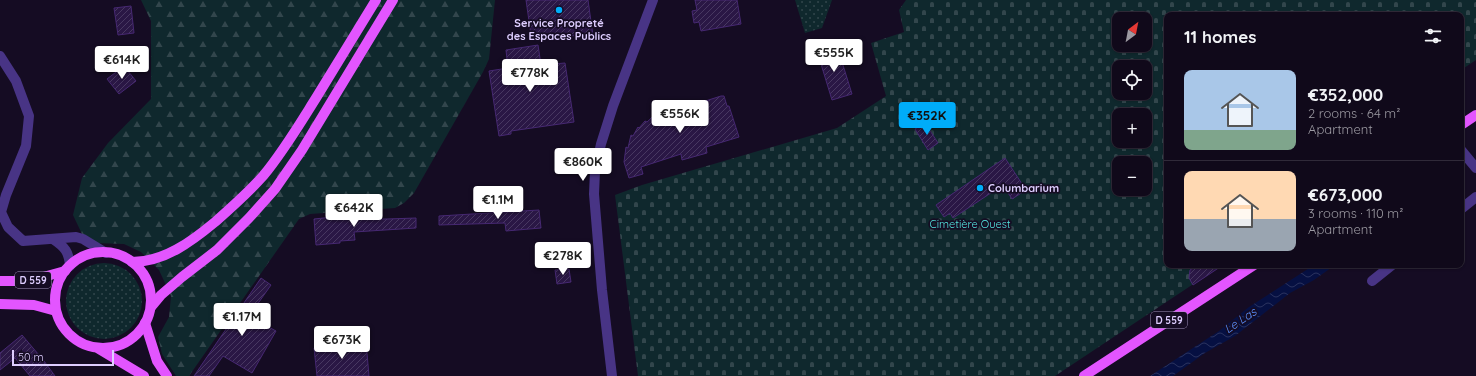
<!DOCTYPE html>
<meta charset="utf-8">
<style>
body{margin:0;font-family:Quicksand,sans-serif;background:#1e1727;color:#f1f3f6;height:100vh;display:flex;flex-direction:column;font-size:15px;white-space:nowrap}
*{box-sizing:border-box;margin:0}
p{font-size:13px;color:#9c9aa2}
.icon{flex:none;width:22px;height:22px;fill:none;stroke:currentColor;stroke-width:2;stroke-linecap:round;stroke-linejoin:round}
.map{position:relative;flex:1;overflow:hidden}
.drawer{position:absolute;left:1164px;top:12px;width:300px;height:256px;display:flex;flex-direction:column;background:#10091a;border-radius:8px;box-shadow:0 1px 3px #0004,0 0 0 1px #302a39}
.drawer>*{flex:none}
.needle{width:26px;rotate:32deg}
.controls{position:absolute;left:1112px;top:12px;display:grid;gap:8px}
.controls a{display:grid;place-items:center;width:40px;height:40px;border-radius:8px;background:#10091a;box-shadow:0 1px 3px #0004,0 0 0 1px #302a39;font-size:20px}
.scale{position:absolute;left:12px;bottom:10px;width:102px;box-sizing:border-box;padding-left:4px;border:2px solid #deceff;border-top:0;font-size:11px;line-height:14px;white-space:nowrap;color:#deceff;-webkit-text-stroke:3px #150c23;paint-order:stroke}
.price{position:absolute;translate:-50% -34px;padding:0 9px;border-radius:4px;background:#fff;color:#222;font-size:13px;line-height:26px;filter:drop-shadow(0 1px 2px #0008)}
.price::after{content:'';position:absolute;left:50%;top:24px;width:12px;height:9px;margin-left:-6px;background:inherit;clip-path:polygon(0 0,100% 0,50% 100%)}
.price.active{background:#00acf9;color:#111}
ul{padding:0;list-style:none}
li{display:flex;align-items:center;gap:12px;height:100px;padding:0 20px}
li+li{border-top:1px solid #302a39}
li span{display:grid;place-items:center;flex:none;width:112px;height:80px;border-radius:8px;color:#555}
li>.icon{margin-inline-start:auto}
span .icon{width:48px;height:48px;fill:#fffc;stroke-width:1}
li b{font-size:17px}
h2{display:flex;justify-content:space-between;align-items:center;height:48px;padding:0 20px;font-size:17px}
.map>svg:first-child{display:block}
</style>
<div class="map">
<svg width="1476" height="376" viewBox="0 0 1476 376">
<defs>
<pattern id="grass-dots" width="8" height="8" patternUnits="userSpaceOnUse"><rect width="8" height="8" fill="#0f282d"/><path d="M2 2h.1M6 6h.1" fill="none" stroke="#32464c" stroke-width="1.8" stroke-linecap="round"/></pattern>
<pattern id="forest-firs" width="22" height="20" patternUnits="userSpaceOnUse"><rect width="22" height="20" fill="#0f282d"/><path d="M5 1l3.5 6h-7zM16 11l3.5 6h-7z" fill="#32464c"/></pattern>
<pattern id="cemetery-stones" width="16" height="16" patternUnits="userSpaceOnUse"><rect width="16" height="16" fill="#0f282d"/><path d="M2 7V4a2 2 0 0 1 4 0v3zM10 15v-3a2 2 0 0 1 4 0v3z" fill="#32464c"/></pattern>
<pattern id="water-waves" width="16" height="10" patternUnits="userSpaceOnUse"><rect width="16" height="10" fill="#061042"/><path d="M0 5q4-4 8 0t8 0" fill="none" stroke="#2a325e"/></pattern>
<pattern id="building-hatch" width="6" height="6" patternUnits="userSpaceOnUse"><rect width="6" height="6" fill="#2a1745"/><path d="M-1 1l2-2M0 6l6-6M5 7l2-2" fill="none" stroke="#483861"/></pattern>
</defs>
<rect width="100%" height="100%" fill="#150c23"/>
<g fill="url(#grass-dots)">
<path d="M795,0H832L822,28L805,33Z"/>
<circle cx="104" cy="301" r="38"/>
</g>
<path fill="url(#forest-firs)" d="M141,0H495L489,59L483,72L414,193L404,203L395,208L310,214L299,219L189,376H176L162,354L158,337L169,317L171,296L159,270L141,252L124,244L95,243L82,234L73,215L82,178L108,143L151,99V21Z"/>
<path fill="url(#cemetery-stones)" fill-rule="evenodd" d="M906,0H1476V60L1461,70V15H1167V265H1217L1216,269L1055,376H638L615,195L642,185L837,128L886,96L871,43L904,32L899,10ZM1119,19H1145V45H1119ZM1119,67H1145V93H1119ZM1119,115H1145V141H1119ZM1119,163H1145V189H1119Z"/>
<path fill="url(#water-waves)" d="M1314,265H1335L1314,280L1290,293L1235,336L1205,353L1173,376H1150L1219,331L1249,307Z"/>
<g fill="url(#building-hatch)" stroke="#462872">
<path d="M526,0H588L593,36L531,35Z"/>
<path d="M695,0H737L741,24L701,31L699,22L694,23L692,11L697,10Z"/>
<path d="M131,6L134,33L118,35L114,8Z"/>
<path d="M538,45L541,65L565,63L574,122L511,131V134L499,136L489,71L508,68L506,50Z"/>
<path d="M837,46L852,94L832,100L817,51Z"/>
<path d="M124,66L136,81L119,94L107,79Z"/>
<path d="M721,96H724L727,106H729L739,137L706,147L707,153L682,160L681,154L641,167L643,174L629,178L624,162L626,147L628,148L631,135L633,136L638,127L639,128L645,121L647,122L666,104L668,113Z"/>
<path d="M925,123L938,143L928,150L915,129Z"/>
<path d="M1005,158L1026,190L1012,199L1003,185L953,218L950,213L944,217L936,205Z"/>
<path d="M539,210L541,228L506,231L505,223L439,225V216Z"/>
<path d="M353,215V219H387L416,218V228L354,232L355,240L340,241V243L316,245L314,219Z"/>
<path d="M1198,265H1223L1193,285L1189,278L1190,270Z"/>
<path d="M569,269L571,282L557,284L555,270Z"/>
<path d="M261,278L271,285L252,312L267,321L265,325L276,331L252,373L223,356L209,376H194Z"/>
<path d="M22,335L44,361L55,376H30L15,358L0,370V353Z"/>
<path d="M366,342L369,376H317L314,348Z"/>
</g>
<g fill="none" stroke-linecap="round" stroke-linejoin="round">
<g stroke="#483485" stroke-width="10">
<path d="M0,56L16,81L29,116L26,146L6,195L1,212L8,227L23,241L76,237L83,239L106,253"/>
<path d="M1461,150L1476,168"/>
<path d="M1461,209L1476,197"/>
<path d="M53,239C65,247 69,252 70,266"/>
<path d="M1372,281L1392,265"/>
<path d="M612,376L602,290L594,194L595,171L601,144L613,106L653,0"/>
</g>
<g stroke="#e355ff" stroke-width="10">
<path d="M1461,125L1476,115"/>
<circle cx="103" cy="300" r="48"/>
<path d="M132,262C164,262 191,242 215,222C232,207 248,193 263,176C283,152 299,125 316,98C336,65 356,33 376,0"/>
<path d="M0,281H29L65,271"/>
<path d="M0,304L34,305L56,311"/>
<path d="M151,307L161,295L182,277L217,250L249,218L275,189L302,150L393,0"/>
<path d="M145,323L157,361L167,376"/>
<path d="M99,349L144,376"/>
<path d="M1084,376L1254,265"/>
</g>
</g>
<g fill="#00acf9" stroke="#150c23" stroke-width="1.5">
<circle cx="559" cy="10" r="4"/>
<circle cx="980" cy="188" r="4"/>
</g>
<g text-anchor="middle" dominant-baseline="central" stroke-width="3.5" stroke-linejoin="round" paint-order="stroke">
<g fill="#150c23" stroke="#a294bd" stroke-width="1">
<rect x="15" y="272" width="36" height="16" rx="3"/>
<rect x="1151" y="312" width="36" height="16" rx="3"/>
</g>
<g font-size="10" font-weight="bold" fill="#deceff">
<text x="33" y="280">D 559</text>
<text x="1169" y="320">D 559</text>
</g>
<g font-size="11" font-weight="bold" fill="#deceff" stroke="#150c23">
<text x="559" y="23">Service Propreté<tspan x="559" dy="13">des Espaces Publics</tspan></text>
<text x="988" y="188" text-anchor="start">Columbarium</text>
</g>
<g font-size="11" fill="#53e6e0" stroke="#150c23">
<text x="970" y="224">Cimetière Ouest</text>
</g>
<g font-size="12" font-style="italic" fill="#5c91ff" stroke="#150c23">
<text transform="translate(1240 320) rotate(-34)">Le Las</text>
</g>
</g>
</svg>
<div class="controls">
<a><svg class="needle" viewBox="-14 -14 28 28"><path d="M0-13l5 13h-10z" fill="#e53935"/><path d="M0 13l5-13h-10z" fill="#9c9aa2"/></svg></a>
<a><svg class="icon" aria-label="locate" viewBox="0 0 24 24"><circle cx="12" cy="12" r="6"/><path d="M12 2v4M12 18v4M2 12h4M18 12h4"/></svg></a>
<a>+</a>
<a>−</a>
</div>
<div class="scale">50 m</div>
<b class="price" style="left:834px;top:73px">€555K</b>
<b class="price" style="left:122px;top:80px">€614K</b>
<b class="price" style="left:530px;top:93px">€778K</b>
<b class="price" style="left:680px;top:134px">€556K</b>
<b class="price active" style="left:927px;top:136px">€352K</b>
<b class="price" style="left:583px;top:182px">€860K</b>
<b class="price" style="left:498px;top:220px">€1.1M</b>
<b class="price" style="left:354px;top:228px">€642K</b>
<b class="price" style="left:563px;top:276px">€278K</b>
<b class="price" style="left:242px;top:337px">€1.17M</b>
<b class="price" style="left:342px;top:360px">€673K</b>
<section class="drawer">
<h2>11 homes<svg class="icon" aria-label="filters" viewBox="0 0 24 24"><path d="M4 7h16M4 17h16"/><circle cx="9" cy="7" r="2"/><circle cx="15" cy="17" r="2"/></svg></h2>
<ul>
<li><span style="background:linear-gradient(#a9c7e8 75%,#7fa58c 0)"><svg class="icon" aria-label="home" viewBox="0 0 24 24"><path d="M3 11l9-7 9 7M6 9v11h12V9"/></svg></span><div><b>€352,000</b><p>2 rooms · 64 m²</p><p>Apartment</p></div></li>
<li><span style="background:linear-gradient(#ffd9b3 60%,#9aa5b1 0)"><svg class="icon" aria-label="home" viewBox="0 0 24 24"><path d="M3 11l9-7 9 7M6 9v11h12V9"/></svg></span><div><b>€673,000</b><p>3 rooms · 110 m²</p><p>Apartment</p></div></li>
</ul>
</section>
</div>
